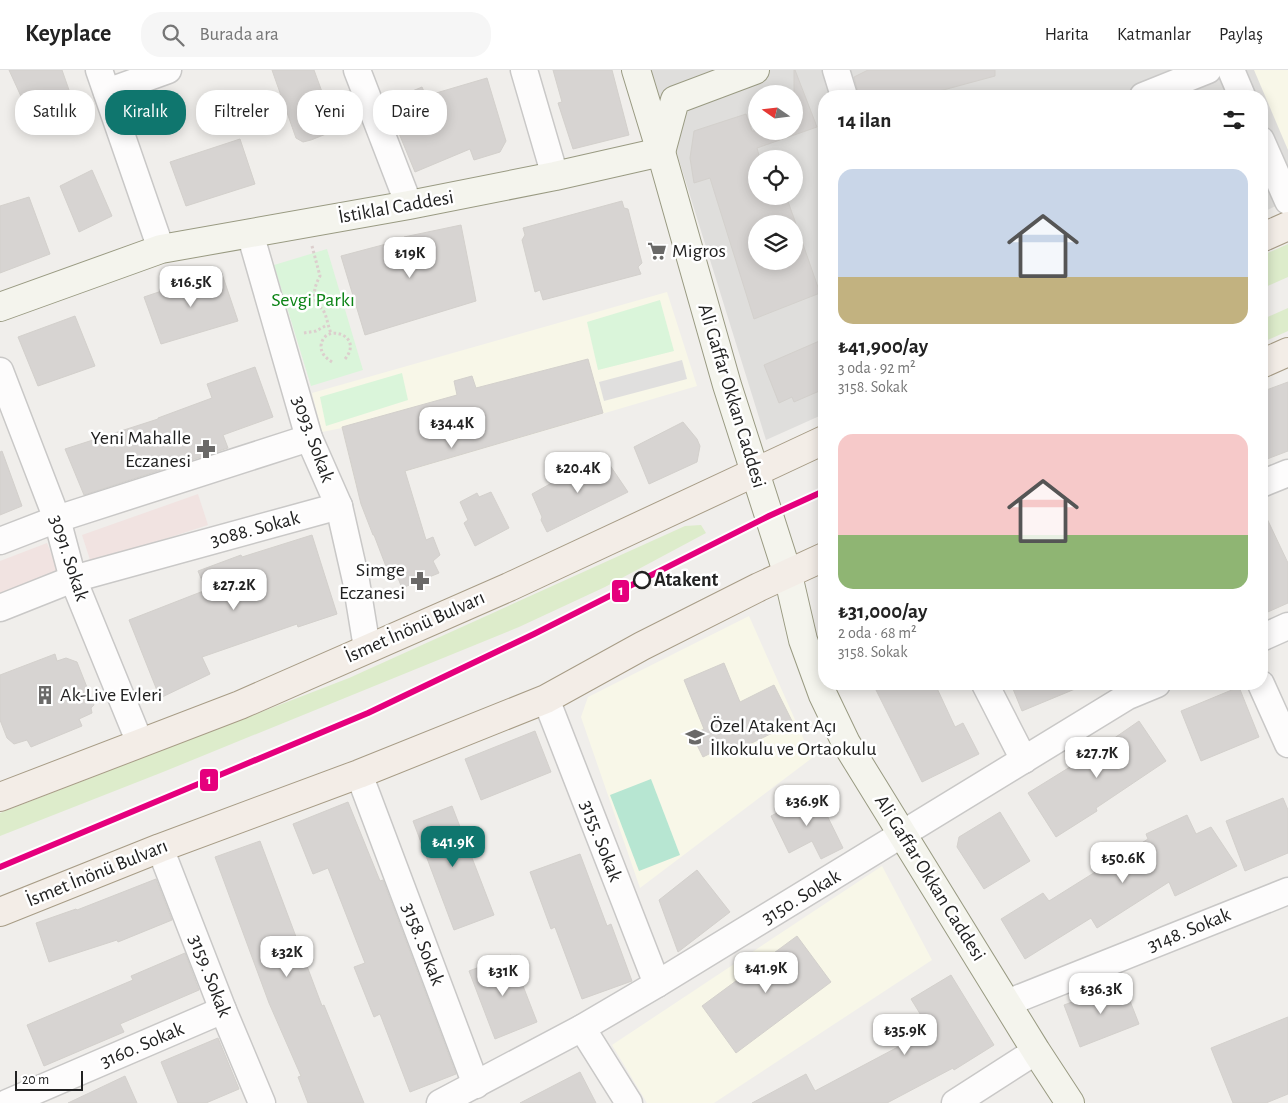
<!DOCTYPE html>
<html lang="tr">
<meta charset="utf-8">
<style>
body{margin:0;font-family:"Alegreya Sans",sans-serif;background:#f6f6f6;color:#222;height:100vh;display:flex;flex-direction:column;font-size:19px;white-space:nowrap}
*{box-sizing:border-box;margin:0}
p{font-size:16px;color:#767676}
.icon{flex:none;width:28px;height:28px;fill:none;stroke:currentColor;stroke-width:2;stroke-linecap:round;stroke-linejoin:round}
.map{position:relative;flex:1;overflow:hidden}
.sheet{position:absolute;left:818px;top:20px;width:450px;height:600px;display:flex;flex-direction:column;background:#fff;border-radius:20px;box-shadow:0 2px 12px #0003}
.sheet>*{flex:none}
.banner{position:absolute;left:15px;top:20px;width:475px;height:45px;display:flex;gap:10px}
.needle{width:32px;rotate:284deg}
.controls{position:absolute;left:748px;top:15px;display:grid;gap:10px}
.controls a{display:grid;place-items:center;width:55px;height:55px;border-radius:50%;background:#fff;box-shadow:0 2px 12px #0003;font-size:25px}
.scale{position:absolute;left:15px;bottom:12px;width:68px;box-sizing:border-box;padding-left:5px;border:2px solid #222;border-top:0;font-size:14px;line-height:18px;white-space:nowrap;color:#222;-webkit-text-stroke:4px #fff;paint-order:stroke}
.price{position:absolute;translate:-50% -42px;padding:0 11px;border-radius:10px;background:#fff;color:#222;font-size:16px;line-height:32px;filter:drop-shadow(0 1px 2px #0008)}
.price::after{content:'';position:absolute;left:50%;top:30px;width:15px;height:11px;margin-left:-8px;background:inherit;clip-path:polygon(0 0,100% 0,50% 100%)}
.price.on{background:#0f766e;color:#fff}
ul{padding:0;list-style:none}
li{display:grid;align-content:center;gap:10px;height:265px;padding:0 20px}
li span{display:grid;place-items:center;height:155px;border-radius:15px;color:#555}
li>.icon{margin-inline-start:auto}
span .icon{width:90px;height:90px;fill:#fffc;stroke-width:1}
li b{font-size:21px}
h2{display:flex;justify-content:space-between;align-items:center;height:60px;padding:0 20px;font-size:21px}
.chip{padding:0 18px;border-radius:20px;background:#fff;box-shadow:0 2px 12px #0003;font-size:18px;line-height:45px}
.chip.on{background:#0f766e;color:#fff}
header{display:flex;align-items:center;gap:30px;box-sizing:border-box;height:70px;padding:0 25px;background:#fff;border-bottom:1px solid #e0e0e0}
header strong{font-size:24px}
nav{display:flex;gap:28px;margin-inline-start:auto;font-size:18px}
.search{width:350px;height:45px;background:#f6f6f6;display:flex;align-items:center;gap:12px;box-sizing:border-box;padding:0 18px;border-radius:20px;color:#767676;font-size:19px}
.map>svg:first-child{display:block}
</style>
<header>
<strong>Keyplace</strong>
<div class="search"><svg class="icon" aria-label="search" viewBox="0 0 24 24"><circle cx="10" cy="10" r="6"/><path d="M15 15l6 6"/></svg>Burada ara</div>
<nav><a>Harita</a><a>Katmanlar</a><a>Paylaş</a></nav>
</header>
<div class="map">
<svg width="1288" height="1033" viewBox="0 0 1288 1033">
<rect width="100%" height="100%" fill="#f0eeeb"/>
<path fill="#dfdedc" fill-rule="evenodd" d="M651,0H1288V130L1261,143V26H824V344L766,370ZM756,24H794V61H756ZM756,89H794V126H756ZM756,154H794V191H756Z"/>
<g fill="#f1e3e1">
<path d="M198,424L208,455L91,493L82,465Z"/>
<path d="M47,473L59,503L0,524V491Z"/>
</g>
<g fill="#f8f7e8">
<path d="M1254,0H1288V80Z"/>
<path d="M667,222L697,316L356,416L342,358L322,362L312,323Z"/>
<path d="M749,546L812,688L640,818L581,647L588,627Z"/>
<path d="M882,796L932,890L714,1033H647L612,975Z"/>
</g>
<g fill="#ddeccb">
<path d="M1288,174V207L1261,219V186Z"/>
<path d="M1288,238V261L1261,273V250Z"/>
<path d="M701,455L706,463L605,517L519,557L163,702L0,766V743L349,608L685,456Z"/>
</g>
<g fill="#daf5da">
<path d="M327,179L363,300L311,316L274,195Z"/>
<path d="M660,230L674,281L598,300L587,252Z"/>
<path d="M402,303L408,330L326,356L320,327Z"/>
</g>
<path fill="#b7e6d2" d="M651,709L680,785L639,801L610,725Z"/>
<path fill="#e0dfde" d="M682,290L687,309L604,331L599,312Z"/>
<g fill="#d7d4d2" stroke="#d3d0cc">
<path d="M9,0H62L77,43L35,57Z"/>
<path d="M272,0H314L336,60L311,70L303,72L296,68Z"/>
<path d="M553,0H612L629,65L573,79L558,33L562,32Z"/>
<path d="M794,0H795L817,57L757,78L760,89H756V126H786L796,154H756V191H794V157H797L820,223L754,249L710,108L694,113L690,88L694,61L746,44L752,61H794Z"/>
<path d="M868,0H995V6L921,26H859L854,7Z"/>
<path d="M487,8L506,71L500,82L474,90L470,79L415,102L386,32L422,17L426,26Z"/>
<path d="M240,69L255,114L186,136L170,92Z"/>
<path d="M92,100L112,146L79,162L60,116Z"/>
<path d="M29,127L50,184L0,203V136Z"/>
<path d="M622,131L624,138L628,139L642,193L638,197L641,204L543,230L540,220L535,222L522,170L525,165L523,158Z"/>
<path d="M461,155L476,231L365,265L341,186L405,169L404,167Z"/>
<path d="M221,201L238,251L161,274L144,227Z"/>
<path d="M75,246L95,296L38,316L18,267Z"/>
<path d="M824,269V319L794,332L792,327L779,333L764,295Z"/>
<path d="M588,289L603,343L405,401L426,470L433,467L440,485L433,491L439,503L402,518L396,503L390,507L374,465H373L361,434L342,357L457,325L454,311L472,306L476,318Z"/>
<path d="M255,297L273,347L223,365L228,378L84,425L65,379L158,349V348L212,328L207,314Z"/>
<path d="M1288,312V381L1267,389L1261,374V322Z"/>
<path d="M683,352L697,369L700,376L697,392L649,414L634,377Z"/>
<path d="M2,381L22,436L0,445V382Z"/>
<path d="M605,388L628,422L547,462L541,450L542,447L532,424L566,405Z"/>
<path d="M491,422L509,458L475,476L464,453L468,450L460,432L477,423L479,427Z"/>
<path d="M1261,436L1288,493V533L1261,545Z"/>
<path d="M312,465L337,544L298,557L297,554L202,587L210,604L160,628L129,550L206,520L198,501L241,485L242,487Z"/>
<path d="M55,584L57,591L66,588L77,592L94,635L91,638L92,643L79,649L82,656L31,677L27,670L14,674L7,668L0,650V605Z"/>
<path d="M724,593L740,632L774,615L793,653L723,687L719,679L703,687L692,665L704,659L684,610Z"/>
<path d="M873,614H935L955,657L963,653L979,684L922,712Z"/>
<path d="M1011,614H1087L1022,641Z"/>
<path d="M1239,617L1259,667L1201,691L1181,641Z"/>
<path d="M1139,651L1166,691L1096,738L1097,741L1056,767L1028,723L1070,697L1071,698Z"/>
<path d="M535,661L551,702L481,730L465,689Z"/>
<path d="M816,723L843,778L821,789L812,771L789,783L771,746Z"/>
<path d="M1283,728L1288,740V783L1245,801L1226,751Z"/>
<path d="M348,732L380,811L383,810L456,1004L410,1022L380,944L374,947L354,897L365,893L328,798L313,804L293,754Z"/>
<path d="M452,736L494,845L454,860L413,751Z"/>
<path d="M1000,742L1030,791L984,819L957,777L959,767Z"/>
<path d="M1187,745L1196,764L1211,757L1237,796L1175,826L1169,812L1097,858L1091,848L1025,889L1001,849L1043,823L1049,831L1148,769L1146,764Z"/>
<path d="M260,771L322,936L324,935L364,1033H308L298,1007L301,1006L269,933L215,787Z"/>
<path d="M580,784L607,856L611,854L632,911L582,929L555,857L551,859L530,802Z"/>
<path d="M697,800L730,842L678,882L659,830Z"/>
<path d="M156,809L172,850L118,872L117,870L49,892L36,853L76,839L77,840Z"/>
<path d="M797,866L831,912L736,983L702,936Z"/>
<path d="M185,883L199,920L120,954L124,962L44,996L27,955L133,910L131,906Z"/>
<path d="M511,885L537,952L495,969L469,901Z"/>
<path d="M951,905L994,975L954,1000L953,998L887,1033H752L806,1004L815,1021L930,960L911,929Z"/>
<path d="M1123,913L1139,954L1080,977L1064,935Z"/>
<path d="M1288,947V1024L1266,1033H1233L1211,978Z"/>
<path d="M218,968L239,1019L206,1033H178L161,992Z"/>
<path d="M580,1002L596,1033H520Z"/>
<path d="M125,1006L137,1033H68Z"/>
</g>
<g fill="none" stroke-linecap="round" stroke-linejoin="round">
<g stroke="#c9c8c7" stroke-width="29">
<g id="street">
<path d="M99,0L161,179"/>
<path d="M357,0L409,135"/>
<path d="M524,0L555,106"/>
<path d="M836,0L844,26"/>
<path d="M1231,0L1242,26"/>
<path d="M107,22L168,0"/>
<path d="M1143,26L1208,0"/>
<path d="M1261,70L1288,131"/>
<path d="M250,163L309,368L339,436L356,511L367,578"/>
<path d="M0,301L57,449L73,509L140,673"/>
<path d="M1261,414L1288,403"/>
<path d="M0,471L57,449L309,368"/>
<path d="M0,538L73,509L339,436"/>
<path d="M1261,568L1288,556"/>
<path d="M985,614L1024,690"/>
<path d="M1261,614L1288,674"/>
<path d="M546,629L657,914"/>
<path d="M359,704L476,1015"/>
<path d="M160,778L223,940L262,1033"/>
<path d="M1007,933L1288,821"/>
<path d="M582,958L629,1033"/>
<path d="M7,1033L223,940"/>
<path d="M440,1033L582,958L657,914L1128,626L1157,614"/>
<path d="M955,1033L1036,981"/>
</g>
</g>
<g stroke="#999a82" stroke-width="30">
<g id="secondary">
<path d="M636,0L661,82L727,315L788,505L803,570L823,625L846,673L1036,981L1070,1033"/>
<path d="M0,237L161,179L409,135L555,106L661,82L675,30L755,0"/>
</g>
</g>
<g stroke="#a79c86" stroke-width="30">
<g id="primary">
<path d="M1261,168L1288,156"/>
<path d="M1261,294L1288,282"/>
<path d="M0,727L240,635L509,517L824,370"/>
<path d="M0,842L160,778L359,704L546,629L642,576L759,517L824,487"/>
</g>
</g>
<g stroke="#dccecd" stroke-width="3" stroke-dasharray="2.5 2.5" stroke-linecap="butt">
<path d="M312,176L320,206C315,215 312,225 317,234C320,240 319,235 323,240C327,246 328,257 331,263"/>
<path d="M304,263L316,261L327,255"/>
<path d="M332,292C326,288 321,284 321,276C323,252 365,265 345,289"/>
</g>
<use href="#street" stroke="#fdfcfc" stroke-width="26"/>
<use href="#secondary" stroke="#f4f4ed" stroke-width="28"/>
<use href="#primary" stroke="#f3ede7" stroke-width="28"/>
<g stroke="#fff" stroke-width="10">
<path id="tram-1" d="M0,797L368,643L534,564L769,446L824,421"/>
</g>
<use href="#tram-1" stroke="#e5007d" stroke-width="6"/>
</g>
<defs>
<g id="supermarket-bare" transform="scale(1.5)"><path d="M-6-5.5h2.5l.6 2H6L4.5 2H-2.5L-4.4-4H-6ZM-1.5 3.2a1.3 1.3 0 1 0 .1 0ZM3 3.2a1.3 1.3 0 1 0 .1 0Z" fill="#6a6968" stroke="#fff" stroke-width="2.5" paint-order="stroke"/></g>
<g id="pharmacy-bare" transform="scale(1.5)"><path d="M-2-6h4v4h4v4h-4v4h-4v-4h-4v-4h4Z" fill="#6a6968" stroke="#fff" stroke-width="2.5" paint-order="stroke"/></g>
<g id="building-bare" transform="scale(1.5)"><path d="M-4-6H4V6H1V3H-1V6H-4ZM-2.5-4.3h1.7v1.8h-1.7ZM.8-4.3h1.7v1.8H.8ZM-2.5-1h1.7V.8h-1.7ZM.8-1h1.7V.8H.8Z" fill="#6a6968" stroke="#fff" stroke-width="2.5" paint-order="stroke"/></g>
<g id="school-bare" transform="scale(1.5)"><path d="M0-5L7-2L0 1L-7-2ZM-4 1L0 2.5L4 1V4Q0 6-4 4Z" fill="#6a6968" stroke="#fff" stroke-width="2.5" paint-order="stroke"/></g>
</defs>
<g fill-rule="evenodd">
<use href="#supermarket-bare" x="657" y="181"/>
<use href="#pharmacy-bare" x="206" y="379"/>
<use href="#pharmacy-bare" x="420" y="511"/>
<use href="#building-bare" x="45" y="625"/>
<use href="#school-bare" x="695" y="667"/>
</g>
<circle fill="#fff" stroke="#222" stroke-width="2.5" cx="642" cy="510" r="8"/>
<g text-anchor="middle" dominant-baseline="central" stroke-width="5" stroke-linejoin="round" paint-order="stroke">
<g font-size="20" fill="#222" stroke="#fff">
<text transform="translate(396 137) rotate(-10)">İstiklal Caddesi</text>
<text transform="translate(732 326) rotate(73)">Ali Gaffar Okkan Caddesi</text>
<text transform="translate(313 369) rotate(70)">3093. Sokak</text>
<text transform="translate(255 459) rotate(-15)">3088. Sokak</text>
<text transform="translate(69 488) rotate(72)">3091. Sokak</text>
<text transform="translate(415 557) rotate(-24)">İsmet İnönü Bulvarı</text>
<text transform="translate(601 771) rotate(69)">3155. Sokak</text>
<text transform="translate(97 803) rotate(-22)">İsmet İnönü Bulvarı</text>
<text transform="translate(930 808) rotate(58)">Ali Gaffar Okkan Caddesi</text>
<text transform="translate(801 827) rotate(-31)">3150. Sokak</text>
<text transform="translate(1189 860) rotate(-22)">3148. Sokak</text>
<text transform="translate(423 874) rotate(69)">3158. Sokak</text>
<text transform="translate(210 906) rotate(69)">3159. Sokak</text>
<text transform="translate(142 975) rotate(-23)">3160. Sokak</text>
</g>
<g font-size="20" fill="#222" stroke="#fff" text-anchor="start">
<text x="672" y="181">Migros</text>
<text x="191" y="368" text-anchor="end">Yeni Mahalle<tspan x="191" dy="23">Eczanesi</tspan></text>
<text x="405" y="500" text-anchor="end">Simge<tspan x="405" dy="23">Eczanesi</tspan></text>
<text x="60" y="625">Ak-Live Evleri</text>
<text x="710" y="656">Özel Atakent Açı<tspan x="710" dy="23">İlkokulu ve Ortaokulu</tspan></text>
</g>
<g font-size="20" fill="#0c8416" stroke="#fff">
<text x="313" y="230">Sevgi Parkı</text>
</g>
<g font-size="20" font-weight="bold" fill="#222" stroke="#fff" text-anchor="start">
<text x="654" y="510">Atakent</text>
</g>
</g>
<g stroke="#fff" stroke-width="2">
<rect x="611" y="509" width="19" height="24" rx="5" fill="#e5007d"/>
<rect x="199" y="698" width="20" height="24" rx="5" fill="#e5007d"/>
</g>
<g font-size="14" text-anchor="middle" font-weight="bold" fill="#fff">
<text x="621" y="525">1</text>
<text x="209" y="714">1</text>
</g>
</svg>
<div class="controls">
<a><svg class="needle" viewBox="-14 -14 28 28"><path d="M0-13l5 13h-10z" fill="#e53935"/><path d="M0 13l5-13h-10z" fill="#767676"/></svg></a>
<a><svg class="icon" aria-label="locate" viewBox="0 0 24 24"><circle cx="12" cy="12" r="6"/><path d="M12 2v4M12 18v4M2 12h4M18 12h4"/></svg></a>
<a><svg class="icon" aria-label="layers" viewBox="0 0 24 24"><path d="M12 4l9 5-9 5-9-5zM3 14l9 5 9-5"/></svg></a>
</div>
<div class="scale">20 m</div>
<b class="price" style="left:410px;top:209px">₺19K</b>
<b class="price" style="left:191px;top:238px">₺16.5K</b>
<b class="price" style="left:452px;top:379px">₺34.4K</b>
<b class="price" style="left:578px;top:424px">₺20.4K</b>
<b class="price" style="left:234px;top:541px">₺27.2K</b>
<b class="price" style="left:1097px;top:709px">₺27.7K</b>
<b class="price" style="left:807px;top:757px">₺36.9K</b>
<b class="price on" style="left:453px;top:798px">₺41.9K</b>
<b class="price" style="left:1123px;top:814px">₺50.6K</b>
<b class="price" style="left:287px;top:908px">₺32K</b>
<b class="price" style="left:766px;top:924px">₺41.9K</b>
<b class="price" style="left:503px;top:927px">₺31K</b>
<b class="price" style="left:1101px;top:945px">₺36.3K</b>
<b class="price" style="left:905px;top:986px">₺35.9K</b>
<div class="banner">
<a class="chip">Satılık</a>
<a class="chip on">Kiralık</a>
<a class="chip">Filtreler</a>
<a class="chip">Yeni</a>
<a class="chip">Daire</a>
</div>
<section class="sheet">
<h2>14 ilan<svg class="icon" aria-label="filters" viewBox="0 0 24 24"><path d="M4 7h16M4 17h16"/><circle cx="9" cy="7" r="2"/><circle cx="15" cy="17" r="2"/></svg></h2>
<ul>
<li><span style="background:linear-gradient(#c9d6e8 70%,#c2b280 0)"><svg class="icon" aria-label="home" viewBox="0 0 24 24"><path d="M3 11l9-7 9 7M6 9v11h12V9"/></svg></span><div><b>₺41,900/ay</b><p>3 oda · 92 m²</p><p>3158. Sokak</p></div></li>
<li><span style="background:linear-gradient(#f6c9c9 65%,#8fb573 0)"><svg class="icon" aria-label="home" viewBox="0 0 24 24"><path d="M3 11l9-7 9 7M6 9v11h12V9"/></svg></span><div><b>₺31,000/ay</b><p>2 oda · 68 m²</p><p>3158. Sokak</p></div></li>
</ul>
</section>
</div>
